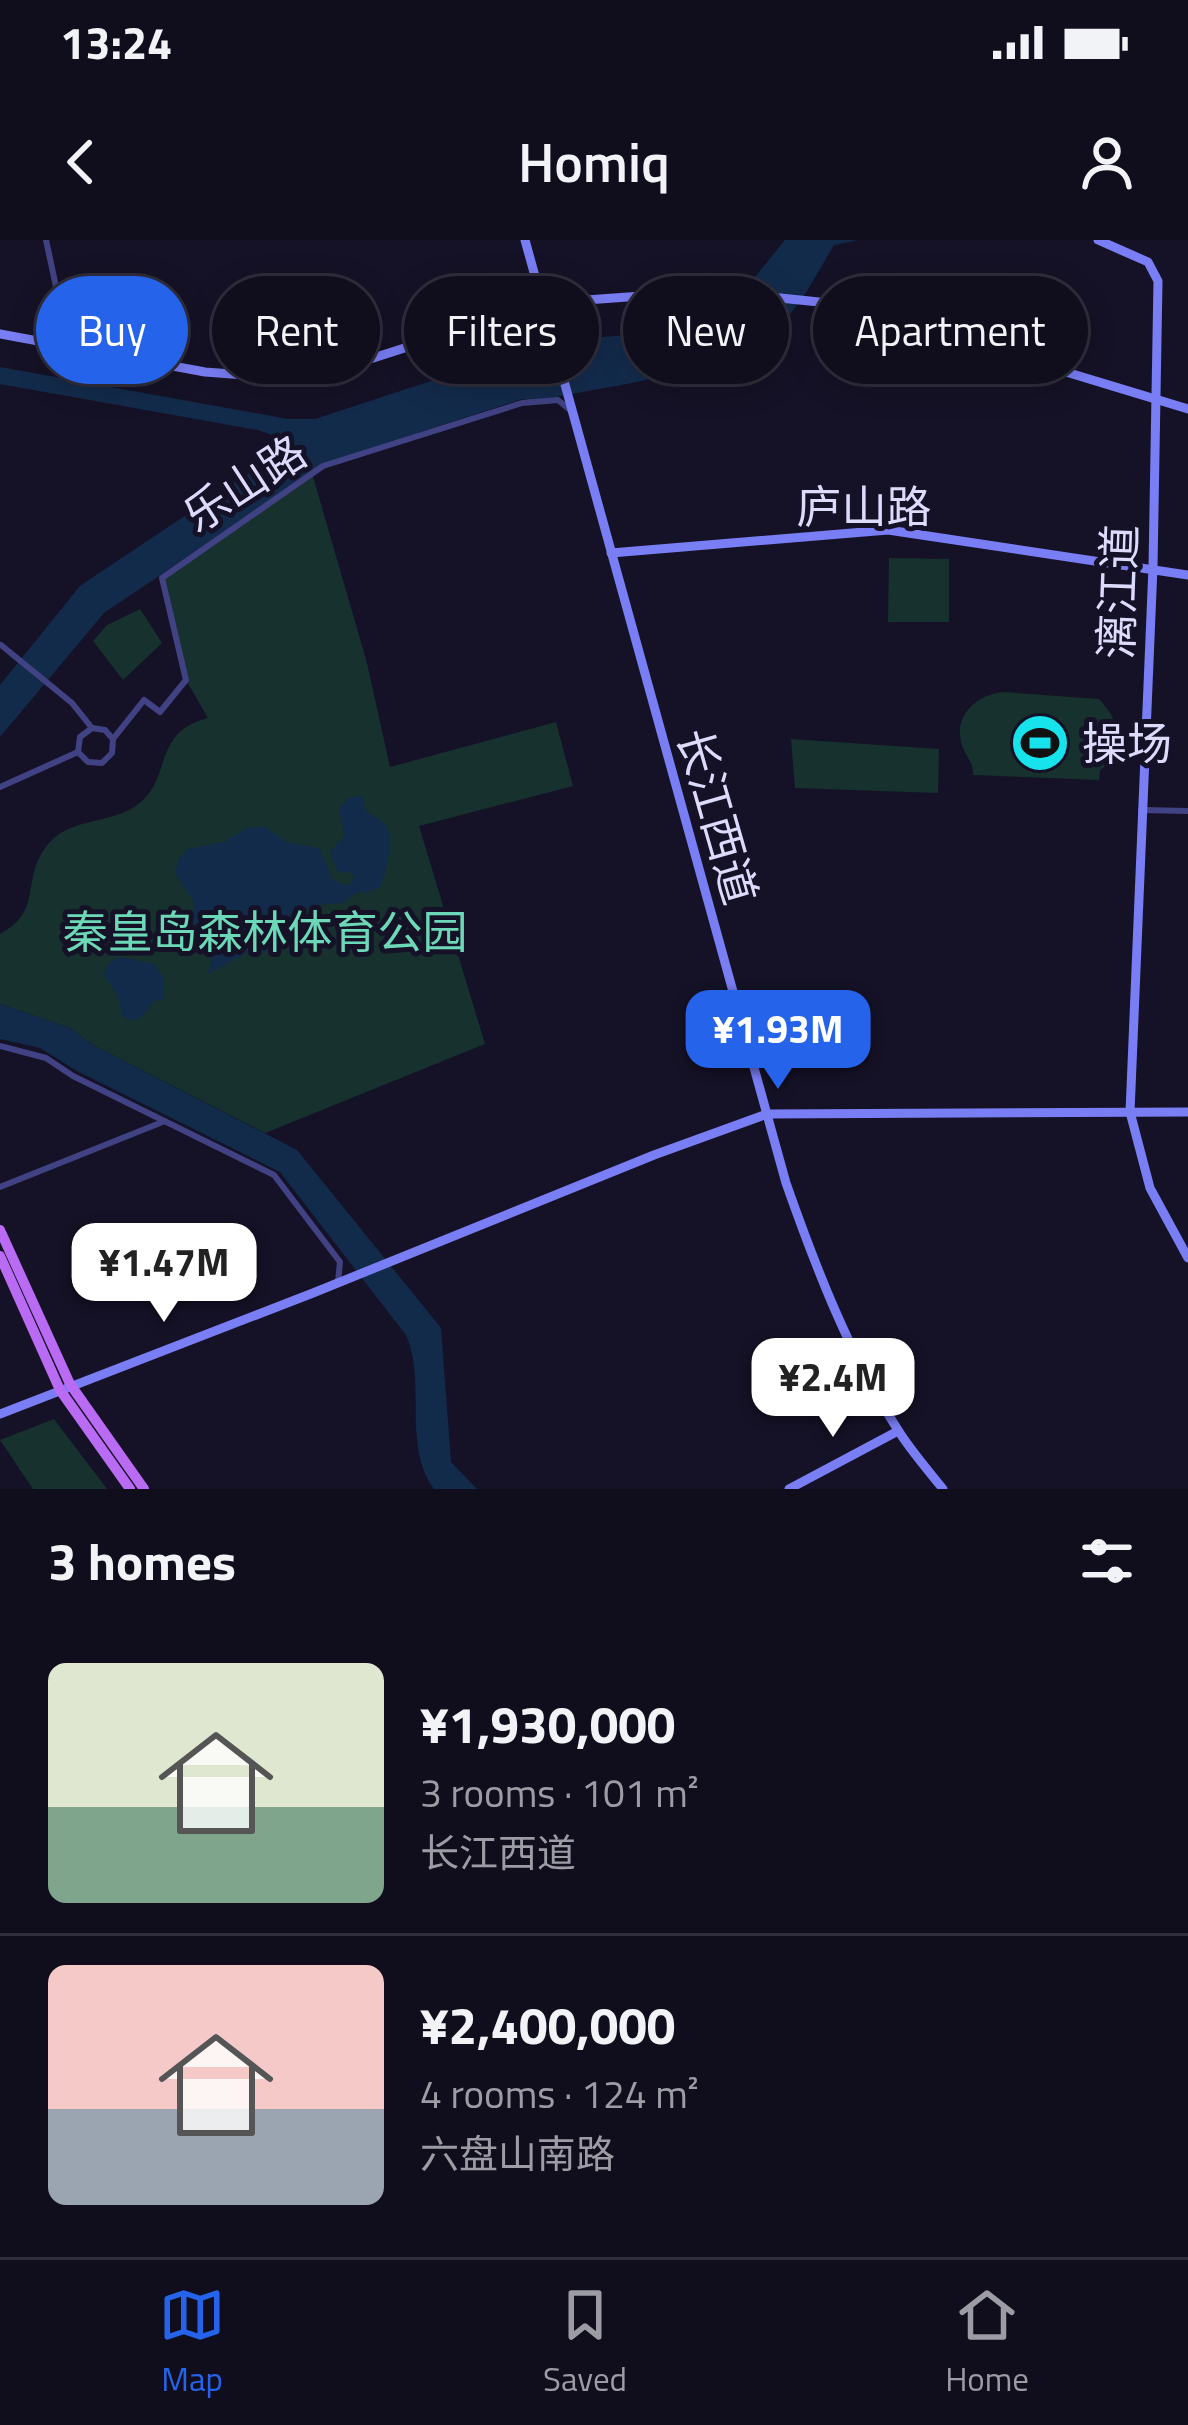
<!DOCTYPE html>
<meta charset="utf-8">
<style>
body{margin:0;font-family:"Titillium Web","Noto Sans SC",sans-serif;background:#191726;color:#f1f3f6;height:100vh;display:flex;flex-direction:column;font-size:45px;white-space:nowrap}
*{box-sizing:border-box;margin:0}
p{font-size:39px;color:#9c9ca4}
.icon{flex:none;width:66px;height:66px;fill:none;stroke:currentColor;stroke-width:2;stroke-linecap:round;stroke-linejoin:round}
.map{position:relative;height:1249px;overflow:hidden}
.drawer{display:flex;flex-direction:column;background:#100e1d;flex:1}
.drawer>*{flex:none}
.hud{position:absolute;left:36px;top:36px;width:1116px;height:108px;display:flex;gap:24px}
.price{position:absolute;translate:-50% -102px;padding:0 27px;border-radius:24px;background:#fff;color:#222;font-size:39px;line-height:78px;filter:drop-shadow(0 3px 6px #0008)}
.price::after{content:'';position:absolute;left:50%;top:72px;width:36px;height:27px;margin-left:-18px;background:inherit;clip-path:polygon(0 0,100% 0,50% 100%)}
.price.active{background:#2563eb;color:#fff}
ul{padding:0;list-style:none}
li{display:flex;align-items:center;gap:36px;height:300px;padding:0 48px}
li+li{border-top:3px solid #302e3b}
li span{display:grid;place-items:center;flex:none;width:336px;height:240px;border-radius:18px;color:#555}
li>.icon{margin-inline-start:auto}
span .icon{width:144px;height:144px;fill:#fffc;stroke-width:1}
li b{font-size:51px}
h2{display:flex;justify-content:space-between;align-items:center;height:144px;padding:0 48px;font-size:51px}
.pill{padding:0 42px;border-radius:54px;background:#100e1d;box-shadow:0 6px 30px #0003,0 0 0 3px #302e3b;font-size:42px;line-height:108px}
.pill.active{background:#2563eb;color:#fff}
.status{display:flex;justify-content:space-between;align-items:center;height:84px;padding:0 60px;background:#100e1d;direction:ltr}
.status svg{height:33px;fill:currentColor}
header{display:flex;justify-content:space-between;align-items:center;height:156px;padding:0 48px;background:#100e1d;font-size:54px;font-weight:600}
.tabs{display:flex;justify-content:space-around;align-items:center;height:168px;border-top:3px solid #302e3b;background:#100e1d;font-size:33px;color:#9c9ca4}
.tabs a{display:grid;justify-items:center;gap:6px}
.tabs .active{color:#2563eb}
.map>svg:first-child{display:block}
</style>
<div class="status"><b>13:24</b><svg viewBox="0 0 49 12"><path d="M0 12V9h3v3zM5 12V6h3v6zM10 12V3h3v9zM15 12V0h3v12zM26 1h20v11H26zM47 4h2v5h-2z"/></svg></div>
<header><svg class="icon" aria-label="back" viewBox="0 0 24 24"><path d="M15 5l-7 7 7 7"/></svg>Homiq<svg class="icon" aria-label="person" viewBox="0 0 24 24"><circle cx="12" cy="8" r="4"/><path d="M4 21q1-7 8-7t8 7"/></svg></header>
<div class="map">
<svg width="1188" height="1249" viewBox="0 0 1188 1249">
<rect width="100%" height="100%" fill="#151227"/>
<g fill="#16312e">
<path d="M312,233L367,423L390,527L556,482L573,546L419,586L485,804L265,893L91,804L70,788L0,764V694C43,671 21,642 45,608C69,574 114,587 142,561C172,534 153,492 208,478L186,440L162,338Z"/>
<path d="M889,318L949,319V382H888Z"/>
<path d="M140,369L162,403L123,440L93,401L107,385Z"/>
<path d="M1003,452L1099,459C1120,480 1128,512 1100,530L1099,540L973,535C973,521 968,520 963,508C951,478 975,455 1003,452Z"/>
<path d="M791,499L939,509L938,553L795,548Z"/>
<path d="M54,1179L107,1249H33L0,1200Z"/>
</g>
<g fill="#132b4b">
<path d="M785,0H858L834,5C821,26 810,49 795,68C743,136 617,142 539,161L522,159L328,222L104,373L0,497V445L80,346L294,203L258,190L0,144V127L288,179H315L519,112L576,99L669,92L728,70Z"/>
<path d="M363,556L365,570C371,576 383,580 387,587C393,594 387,645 377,649C361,656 360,646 344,663C281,665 305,677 270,711L246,713L208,734L212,718L194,697L193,660L175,633L179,619L188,609L224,602L249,587H265L286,602L319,608L333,640L349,646L355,636L347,631L338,633L330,612L345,595L339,569L348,558Z"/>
<path d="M120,717L154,724L164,738V759L154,761C146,772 139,786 123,777L117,754L104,736L108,724Z"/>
<path d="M0,764L70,788L91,804L297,910L441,1088L451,1222L477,1249H434C402,1204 427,1143 406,1095L280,932L77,831L40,808L0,799Z"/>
</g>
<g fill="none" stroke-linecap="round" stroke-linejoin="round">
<g stroke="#414283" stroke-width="6">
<path d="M46,0L69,107"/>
<path d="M1,405L72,463L92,488"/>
<path d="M78,512L88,522L102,523L112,513L113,500"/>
<path d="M0,547L78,512L80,497L92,488L105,490L113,499L144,460L160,472L186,440L162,338L323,226L522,163L558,160L570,170"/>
<path d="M1141,570L1188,571"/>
<path d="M0,806L46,818L73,836L274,935L340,1022L338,1042"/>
<path d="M0,947L165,881"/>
</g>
<g stroke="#7a7ef5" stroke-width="9">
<path d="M525,0L786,943C816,1028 849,1114 898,1190C911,1211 928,1230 943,1249"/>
<path d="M1098,0L1148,22L1158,41L1153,327L1130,872L1150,948L1188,1018"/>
<path d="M0,94L205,132L245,135L289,133L364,121L544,63L712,51L819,62L868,72L1188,169"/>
<path d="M611,313L888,290L1188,335"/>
<path d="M0,1174L313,1053L654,915L767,874L1188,872"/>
<path d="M789,1249L898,1191"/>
</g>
<g stroke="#b96bf3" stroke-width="10">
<path d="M0,990L70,1144L144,1249"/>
<path d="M0,1016L60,1150L130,1249"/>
</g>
</g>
<defs>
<g id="stadium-disc" transform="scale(3)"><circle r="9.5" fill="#17e3ed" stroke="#151227"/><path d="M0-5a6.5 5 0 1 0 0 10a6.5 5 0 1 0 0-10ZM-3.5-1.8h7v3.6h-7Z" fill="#111"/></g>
</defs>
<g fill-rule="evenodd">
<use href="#stadium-disc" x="1040" y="503"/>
</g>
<g text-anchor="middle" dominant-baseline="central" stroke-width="10" stroke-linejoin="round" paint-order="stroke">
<g font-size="45" fill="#dddbfc" stroke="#151227">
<text transform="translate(244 243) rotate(-33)">乐山路</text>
<text x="864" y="266">庐山路</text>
<text transform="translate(1117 352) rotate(-88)">漓江道</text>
<text transform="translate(718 576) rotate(74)">长江西道</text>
</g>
<g font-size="45" fill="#dddbfc" stroke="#151227" text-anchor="start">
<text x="1082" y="503">操场</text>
</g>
<g font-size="45" fill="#6cd8b7" stroke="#151227">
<text x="265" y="691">秦皇岛森林体育公园</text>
</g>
</g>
</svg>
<b class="price active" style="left:778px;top:852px">¥1.93M</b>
<b class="price" style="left:164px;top:1085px">¥1.47M</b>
<b class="price" style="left:833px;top:1200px">¥2.4M</b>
<div class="hud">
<a class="pill active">Buy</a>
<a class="pill">Rent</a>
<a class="pill">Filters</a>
<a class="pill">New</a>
<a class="pill">Apartment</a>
</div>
</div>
<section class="drawer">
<h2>3 homes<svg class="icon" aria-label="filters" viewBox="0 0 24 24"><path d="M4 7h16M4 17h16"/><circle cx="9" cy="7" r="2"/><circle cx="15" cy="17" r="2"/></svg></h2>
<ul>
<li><span style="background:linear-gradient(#dfe7d0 60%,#7fa58c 0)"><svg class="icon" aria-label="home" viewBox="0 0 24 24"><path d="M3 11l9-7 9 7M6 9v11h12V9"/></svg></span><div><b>¥1,930,000</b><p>3 rooms · 101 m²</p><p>长江西道</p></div></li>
<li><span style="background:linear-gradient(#f6c9c9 60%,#9aa5b1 0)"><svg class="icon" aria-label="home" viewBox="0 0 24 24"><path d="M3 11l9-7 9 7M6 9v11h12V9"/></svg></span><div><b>¥2,400,000</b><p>4 rooms · 124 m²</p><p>六盘山南路</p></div></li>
</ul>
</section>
<nav class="tabs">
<a class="active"><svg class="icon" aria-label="map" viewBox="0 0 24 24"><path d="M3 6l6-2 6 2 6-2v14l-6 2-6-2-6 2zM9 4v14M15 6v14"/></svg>Map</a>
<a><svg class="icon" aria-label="saved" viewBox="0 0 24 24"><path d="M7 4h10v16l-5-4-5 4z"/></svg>Saved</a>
<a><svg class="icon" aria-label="home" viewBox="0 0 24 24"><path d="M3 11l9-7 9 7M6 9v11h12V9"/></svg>Home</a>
</nav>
